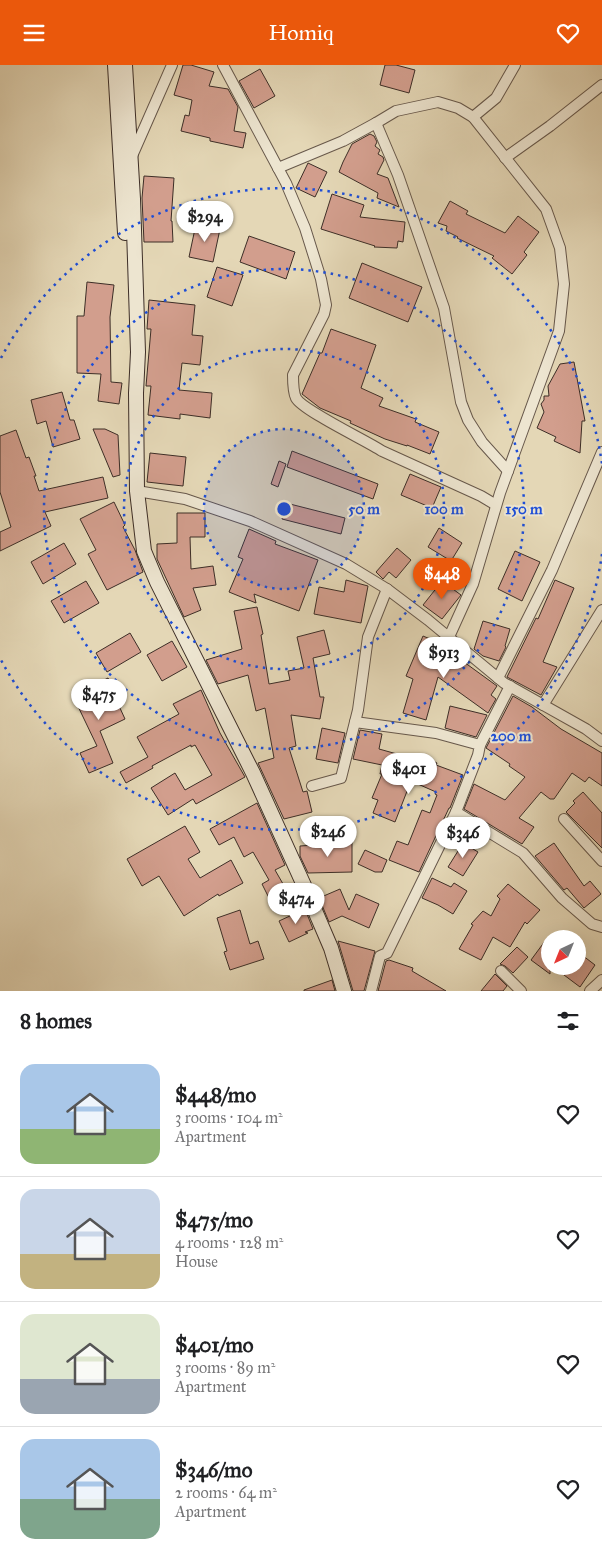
<!DOCTYPE html>
<meta charset="utf-8">
<style>
body{margin:0;font-family:"IM FELL Great Primer",serif;background:#f6f6f6;color:#202124;height:100vh;display:flex;flex-direction:column;font-size:19px;white-space:nowrap}
*{box-sizing:border-box;margin:0}
p{font-size:16px;color:#757577}
.icon{flex:none;width:28px;height:28px;fill:none;stroke:currentColor;stroke-width:2;stroke-linecap:round;stroke-linejoin:round}
.map{position:relative;height:926px;overflow:hidden}
.side{display:flex;flex-direction:column;background:#fff;flex:1}
.side>*{flex:none}
.needle{width:32px;rotate:223deg}
.fabs{position:absolute;left:541px;top:865px;display:grid;gap:10px}
.fabs a{display:grid;place-items:center;width:45px;height:45px;border-radius:50%;background:#fff;box-shadow:0 5px 20px #0002;font-size:25px}
.price{position:absolute;translate:-50% -42px;padding:0 11px;border-radius:18px;background:#fff;color:#222;font-size:16px;line-height:32px;filter:drop-shadow(0 1px 2px #0008)}
.price::after{content:'';position:absolute;left:50%;top:30px;width:15px;height:11px;margin-left:-8px;background:inherit;clip-path:polygon(0 0,100% 0,50% 100%)}
.price.current{background:#ea580c;color:#fff}
ul{padding:0;list-style:none}
li{display:flex;align-items:center;gap:15px;height:125px;padding:0 20px}
li+li{border-top:1px solid #e0e0e0}
li span{display:grid;place-items:center;flex:none;width:140px;height:100px;border-radius:15px;color:#555}
li>.icon{margin-inline-start:auto}
span .icon{width:60px;height:60px;fill:#fffc;stroke-width:1}
li b{font-size:21px}
h2{display:flex;justify-content:space-between;align-items:center;height:60px;padding:0 20px;font-size:21px}
header{display:flex;justify-content:space-between;align-items:center;height:65px;padding:0 20px;background:#ea580c;color:#fff;font-size:22px;font-weight:600}
.map>svg:first-child{display:block}
</style>
<header><svg class="icon" aria-label="menu" viewBox="0 0 24 24"><path d="M4 6h16M4 12h16M4 18h16"/></svg>Homiq<svg class="icon" aria-label="heart" viewBox="0 0 24 24"><path d="M12 20l-8-8c-3-5 5-10 8-4 3-6 11-1 8 4z"/></svg></header>
<div class="map">
<svg width="602" height="926" viewBox="0 0 602 926">
<rect width="100%" height="100%" fill="#e4d7b6"/>
<filter id="stains"><feTurbulence type="fractalNoise" baseFrequency=".004" numOctaves="4"/><feColorMatrix values="0 0 0 0 .2 0 0 0 0 .09 0 0 0 0 .02 0 0 0 .5 -.17"/></filter>
<radialGradient id="worn" r=".72"><stop offset=".6" stop-color="#630" stop-opacity="0"/><stop offset="1" stop-color="#630" stop-opacity=".3"/></radialGradient>
<g fill="#d29e8d" stroke="#3d2e27">
<path d="M183,0H191L214,7L209,21L228,24L238,42L234,66L246,68L243,83L210,76V73L181,66L185,50L189,51L192,35L174,30Z"/>
<path d="M385,0H396L415,5L409,28L380,20Z"/>
<path d="M260,4L275,31L254,43L239,16Z"/>
<path d="M370,69L374,71L377,77L375,81L380,85L378,89L383,92L384,95L377,109L388,113L399,142L377,133L378,128L339,107L343,97L352,79Z"/>
<path d="M308,98L327,107L315,132L296,123Z"/>
<path d="M144,111L174,113L171,156H172L173,177H144L142,133Z"/>
<path d="M332,129L364,140L360,152L405,157L403,177L398,176L397,183L374,182L375,181L321,164Z"/>
<path d="M450,136L468,146L466,149L505,168L518,151L539,167L524,187L527,190L512,209L492,193L494,191L457,173L458,172L446,166L447,161L438,158Z"/>
<path d="M196,159L220,164L213,197L189,192Z"/>
<path d="M249,171L295,187L286,214L240,197Z"/>
<path d="M362,198L422,222L408,257L349,233Z"/>
<path d="M217,202L243,210L232,241L207,232Z"/>
<path d="M87,217L114,220L110,252L111,317L122,318L119,339L98,336L101,309L77,308V251H84Z"/>
<path d="M149,235L195,240L192,270L203,271L200,300L182,298L179,325L212,328L210,353L180,349V354L148,350L151,321H146L151,264H147Z"/>
<path d="M331,264L376,280L361,323L383,333L379,341L416,354L415,357L439,367L430,389L407,380V381L385,374L350,358L351,356L320,343L302,329L320,288H322Z"/>
<path d="M574,297L585,356H582L580,388L554,376L556,372L537,363L544,347L541,339L544,335V331H549L548,321L560,299Z"/>
<path d="M62,327L70,355H74L80,374L53,382L46,356L37,359L31,335Z"/>
<path d="M93,364H105L118,370L120,410L113,412Z"/>
<path d="M16,365L26,393L29,392L36,411H34L39,426L103,412L108,433L45,447L51,461L0,486V467L11,462L0,427V371Z"/>
<path d="M292,386L378,419L373,434L287,402Z"/>
<path d="M150,388L186,392L183,421L147,417Z"/>
<path d="M279,396L286,399L278,422L271,419Z"/>
<path d="M410,409L441,422L432,443L401,430Z"/>
<path d="M114,437L125,460L123,462L135,485L143,507L107,525L88,489L96,485L80,454Z"/>
<path d="M286,438L345,453L341,469L282,454Z"/>
<path d="M177,448H205V472H190L191,504L213,501L216,520L193,523L201,545L184,552L157,494V479L177,478Z"/>
<path d="M439,463L462,478L451,496L428,482Z"/>
<path d="M249,464L276,476L275,479L318,495L299,546L254,529L256,538L229,527L243,494L238,492Z"/>
<path d="M64,478L76,499L43,519L31,497Z"/>
<path d="M397,483L411,495L396,513L389,507L383,514L376,507Z"/>
<path d="M515,486L540,497L522,536L498,524Z"/>
<path d="M346,515L368,521L361,558L314,549L319,522L344,527Z"/>
<path d="M555,515L574,523L543,597L557,602L541,630L507,612L536,553L538,554Z"/>
<path d="M86,516L99,538L64,558L51,536Z"/>
<path d="M442,516L461,530L442,554L423,540Z"/>
<path d="M257,542L263,569L261,570L269,619L290,615L288,606L304,603L297,572L324,565L330,589L313,593L320,632H324L320,654L291,650L296,681L289,683L303,727L307,726L312,747L284,754L258,698L274,693L265,643L256,646L248,610L218,619L206,595L242,584L234,546Z"/>
<path d="M483,556L510,564L505,581L506,582L499,596L483,591L474,584Z"/>
<path d="M130,568L141,587L107,607L96,588Z"/>
<path d="M423,571L435,576L497,621L491,630L496,634L488,648L438,612L426,655L403,648L413,614L406,611Z"/>
<path d="M172,576L187,602L162,616L147,590Z"/>
<path d="M108,613L116,629L114,630L125,654L100,666L113,698L89,708L80,688L97,681L73,631Z"/>
<path d="M201,625L220,668L245,712L196,739L193,734L168,750L151,723L175,708L185,725L212,710L195,680L191,682V680L152,701L153,703L126,718L120,707L148,692L137,672L179,649L173,639Z"/>
<path d="M513,631L532,642L561,664L602,688V721L589,712L585,717L572,708L554,734H550L541,727L519,753L534,762L522,779L464,744L474,719L505,735L525,712L509,701L510,699L486,683Z"/>
<path d="M450,641L487,650L476,672L445,663Z"/>
<path d="M322,663L345,668L338,698L316,694Z"/>
<path d="M360,665L382,669L379,684L415,694L417,689L437,698L436,700L463,710L450,743H449L419,807L389,795L397,776L408,780L422,745L430,748L437,730L435,729L436,727L411,716L395,757L373,748L378,735L372,733L382,709H380L382,700L353,694Z"/>
<path d="M583,727L602,748V783L566,747L575,738L573,736Z"/>
<path d="M257,738L285,800L275,805L290,831L273,841L262,819L269,815L253,787L244,792L234,772L219,780L210,764Z"/>
<path d="M185,761L200,787L188,794L200,813L231,795L243,818L219,831L218,829L184,851L159,811L142,821L127,794Z"/>
<path d="M329,777H352V807L308,808L300,791V781L329,779Z"/>
<path d="M463,778L478,787L463,811L448,802Z"/>
<path d="M554,778L584,821L590,816L601,829L584,843L567,823L564,825L535,791Z"/>
<path d="M365,785L387,795L382,807H375L358,799Z"/>
<path d="M432,813L451,822L454,818L467,826L453,849L438,840L422,833Z"/>
<path d="M508,819L540,845L527,859L525,857L510,882L493,872L481,895L459,884L473,860L471,859L483,846L491,851L500,834L497,831Z"/>
<path d="M340,824L349,845L356,829L379,839L369,863L342,851L329,857L319,833Z"/>
<path d="M305,844L313,864L305,867L308,868L289,877L279,856Z"/>
<path d="M240,845L250,879L258,876L264,894L230,905L224,887L227,886L217,853Z"/>
<path d="M338,876L375,886L364,926H353Z"/>
<path d="M545,876L550,880V909L531,895Z"/>
<path d="M517,882L528,892L513,908L505,901L500,899Z"/>
<path d="M578,887L595,900L580,922L552,901H578Z"/>
<path d="M389,895L413,903L412,906L446,926H378L386,896Z"/>
<path d="M495,909L507,921L503,926H481Z"/>
<path d="M332,915L335,926H304V925Z"/>
</g>
<g fill="none" stroke-linecap="round" stroke-linejoin="round">
<g stroke="#67584b" stroke-width="12">
<g id="street">
<path d="M223,0L286,118L305,163L321,214L326,240L324,249L293,310C293,317 293,327 296,333C302,345 367,376 382,386L481,431L496,440"/>
<path d="M473,52L496,33L515,0"/>
<path d="M376,58L396,46L438,37L458,43L473,52L546,144L560,183L564,219L559,266L500,428L473,519L449,572"/>
<path d="M132,91L172,0"/>
<path d="M505,93L550,61L602,20"/>
<path d="M278,103L343,76L376,58L398,110L444,243L461,337L468,355L482,377L508,406"/>
<path d="M137,426L185,434L250,456L346,499L387,524L428,555L504,618L586,664L602,676"/>
<path d="M498,613L552,505L602,387"/>
<path d="M543,640L602,545"/>
<path d="M355,657L436,668L480,680L478,690L456,747"/>
<path d="M480,680L510,621"/>
<path d="M312,721L341,713L358,645L368,572L387,524"/>
<path d="M564,754L602,796"/>
<path d="M501,906L521,926"/>
<path d="M371,926L380,891L387,888L456,747L523,788L562,833L592,859L602,862"/>
<path d="M590,926L602,915"/>
</g>
</g>
<g stroke="#3d2e27" stroke-width="16">
<g id="secondary">
<path d="M115,0L125,168"/>
<path d="M125,0L133,134L138,287L136,328L137,426L144,486L157,517L253,708L307,827L331,883L344,926"/>
</g>
</g>
<use href="#street" stroke="#ede5d0" stroke-width="10"/>
<use href="#secondary" stroke="#ede5d0" stroke-width="14"/>
</g>
<circle cx="284" cy="444" r="80" fill="#1d4ed8" fill-opacity=".12"/>
<g fill="none" stroke="#1d4ed8" stroke-width="2.5" stroke-dasharray="2.5 5">
<circle cx="284" cy="444" r="80"/>
<circle cx="284" cy="444" r="160"/>
<circle cx="284" cy="444" r="240"/>
<path d="M602 489A321 321 0 0 1 1 595M1 293A321 321 0 0 1 602 399"/>
</g>
<circle cx="284" cy="444" r="8" fill="#1d4ed8" stroke="#ede5d0" stroke-width="2.5"/>
<g font-size="15" text-anchor="middle" font-weight="bold" fill="#1d4ed8" stroke="#ede5d0" stroke-width="4" stroke-linejoin="round" paint-order="stroke">
<text x="364" y="449">50 m</text>
<text x="444" y="449">100 m</text>
<text x="524" y="449">150 m</text>
<text x="511" y="676">200 m</text>
</g>
<rect width="100%" height="100%" filter="url(#stains)"/>
<rect width="100%" height="100%" fill="url(#worn)"/>
</svg>
<div class="fabs">
<a><svg class="needle" viewBox="-14 -14 28 28"><path d="M0-13l5 13h-10z" fill="#e53935"/><path d="M0 13l5-13h-10z" fill="#757577"/></svg></a>
</div>
<b class="price" style="left:205px;top:178px">$294</b>
<b class="price current" style="left:442px;top:535px">$448</b>
<b class="price" style="left:444px;top:614px">$913</b>
<b class="price" style="left:99px;top:656px">$475</b>
<b class="price" style="left:409px;top:730px">$401</b>
<b class="price" style="left:328px;top:793px">$246</b>
<b class="price" style="left:463px;top:794px">$346</b>
<b class="price" style="left:296px;top:860px">$474</b>
</div>
<section class="side">
<h2>8 homes<svg class="icon" aria-label="filters" viewBox="0 0 24 24"><path d="M4 7h16M4 17h16"/><circle cx="9" cy="7" r="2"/><circle cx="15" cy="17" r="2"/></svg></h2>
<ul>
<li><span style="background:linear-gradient(#a9c7e8 65%,#8fb573 0)"><svg class="icon" aria-label="home" viewBox="0 0 24 24"><path d="M3 11l9-7 9 7M6 9v11h12V9"/></svg></span><div><b>$448/mo</b><p>3 rooms · 104 m²</p><p>Apartment</p></div><svg class="icon" aria-label="heart" viewBox="0 0 24 24"><path d="M12 20l-8-8c-3-5 5-10 8-4 3-6 11-1 8 4z"/></svg></li>
<li><span style="background:linear-gradient(#c9d6e8 65%,#c2b280 0)"><svg class="icon" aria-label="home" viewBox="0 0 24 24"><path d="M3 11l9-7 9 7M6 9v11h12V9"/></svg></span><div><b>$475/mo</b><p>4 rooms · 128 m²</p><p>House</p></div><svg class="icon" aria-label="heart" viewBox="0 0 24 24"><path d="M12 20l-8-8c-3-5 5-10 8-4 3-6 11-1 8 4z"/></svg></li>
<li><span style="background:linear-gradient(#dfe7d0 65%,#9aa5b1 0)"><svg class="icon" aria-label="home" viewBox="0 0 24 24"><path d="M3 11l9-7 9 7M6 9v11h12V9"/></svg></span><div><b>$401/mo</b><p>3 rooms · 89 m²</p><p>Apartment</p></div><svg class="icon" aria-label="heart" viewBox="0 0 24 24"><path d="M12 20l-8-8c-3-5 5-10 8-4 3-6 11-1 8 4z"/></svg></li>
<li><span style="background:linear-gradient(#a9c7e8 60%,#7fa58c 0)"><svg class="icon" aria-label="home" viewBox="0 0 24 24"><path d="M3 11l9-7 9 7M6 9v11h12V9"/></svg></span><div><b>$346/mo</b><p>2 rooms · 64 m²</p><p>Apartment</p></div><svg class="icon" aria-label="heart" viewBox="0 0 24 24"><path d="M12 20l-8-8c-3-5 5-10 8-4 3-6 11-1 8 4z"/></svg></li>
</ul>
</section>
